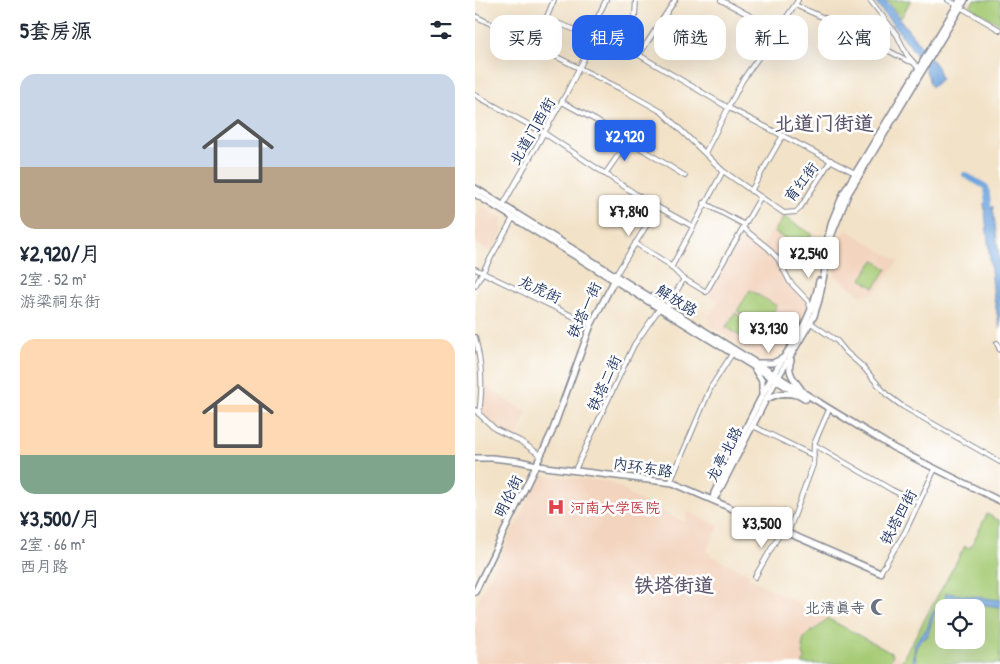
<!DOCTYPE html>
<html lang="zh">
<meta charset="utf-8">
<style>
body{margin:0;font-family:"Patrick Hand","LXGW WenKai TC",sans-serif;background:#f2f2f3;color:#1f2937;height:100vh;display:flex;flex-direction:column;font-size:19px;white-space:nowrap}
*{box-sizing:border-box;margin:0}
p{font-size:16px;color:#747a83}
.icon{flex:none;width:28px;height:28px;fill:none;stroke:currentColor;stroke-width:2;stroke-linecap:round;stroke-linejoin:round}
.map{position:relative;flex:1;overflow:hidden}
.drawer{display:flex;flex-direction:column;background:#fff;width:475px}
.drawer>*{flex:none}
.top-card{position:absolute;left:15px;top:15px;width:435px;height:45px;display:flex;gap:10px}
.tools{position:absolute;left:460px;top:599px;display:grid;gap:10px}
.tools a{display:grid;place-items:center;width:50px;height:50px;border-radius:10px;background:#fff;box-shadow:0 5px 20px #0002;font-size:25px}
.price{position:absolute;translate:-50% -42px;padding:0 11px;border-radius:5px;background:#fff;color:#222;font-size:16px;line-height:32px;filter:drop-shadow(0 1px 2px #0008)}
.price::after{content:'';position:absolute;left:50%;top:30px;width:15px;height:11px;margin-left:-8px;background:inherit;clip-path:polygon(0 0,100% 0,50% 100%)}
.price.active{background:#2563eb;color:#fff}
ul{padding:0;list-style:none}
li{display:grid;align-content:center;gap:10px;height:265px;padding:0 20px}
li span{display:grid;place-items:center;height:155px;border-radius:15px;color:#555}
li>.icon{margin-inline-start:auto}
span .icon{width:90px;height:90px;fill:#fffc;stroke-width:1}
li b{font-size:21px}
h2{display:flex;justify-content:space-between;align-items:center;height:60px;padding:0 20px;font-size:21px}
.tag{padding:0 18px;border-radius:15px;background:#fff;box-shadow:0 5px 20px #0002;font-size:18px;line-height:45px}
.tag.active{background:#2563eb;color:#fff}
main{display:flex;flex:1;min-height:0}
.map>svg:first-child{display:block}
</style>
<main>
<section class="drawer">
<h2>5套房源<svg class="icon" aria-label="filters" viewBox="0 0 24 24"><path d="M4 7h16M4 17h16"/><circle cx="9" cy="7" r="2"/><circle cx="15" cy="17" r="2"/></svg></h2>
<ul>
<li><span style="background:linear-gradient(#c9d6e8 60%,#b9a48a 0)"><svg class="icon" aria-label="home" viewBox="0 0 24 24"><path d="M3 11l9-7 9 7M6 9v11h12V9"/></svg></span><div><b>¥2,920/月</b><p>2室 · 52 m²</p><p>游梁祠东街</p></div></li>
<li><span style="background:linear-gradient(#ffd9b3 75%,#7fa58c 0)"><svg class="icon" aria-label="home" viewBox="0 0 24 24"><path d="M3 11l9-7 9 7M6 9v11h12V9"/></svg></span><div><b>¥3,500/月</b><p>2室 · 66 m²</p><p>西月路</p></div></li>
</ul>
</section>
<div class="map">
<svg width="525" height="664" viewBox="0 0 525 664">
<rect width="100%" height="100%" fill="#fff"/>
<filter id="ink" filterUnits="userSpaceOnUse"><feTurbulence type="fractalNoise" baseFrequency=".02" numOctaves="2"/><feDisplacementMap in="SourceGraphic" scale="10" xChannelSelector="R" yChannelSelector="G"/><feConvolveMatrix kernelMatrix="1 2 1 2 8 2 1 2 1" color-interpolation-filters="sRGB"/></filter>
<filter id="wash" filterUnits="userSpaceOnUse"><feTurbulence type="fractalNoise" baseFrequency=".0096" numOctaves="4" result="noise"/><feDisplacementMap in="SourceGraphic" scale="20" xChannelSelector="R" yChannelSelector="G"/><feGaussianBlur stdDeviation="1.12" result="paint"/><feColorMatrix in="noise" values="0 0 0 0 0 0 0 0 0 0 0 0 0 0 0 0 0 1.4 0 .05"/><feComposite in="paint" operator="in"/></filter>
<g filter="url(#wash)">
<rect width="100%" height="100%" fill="#f2e2c7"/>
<g fill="#f3d4be">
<path d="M7,206L29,220L25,226L29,229L16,252L0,243V221Z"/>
<path d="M306,215L337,234L327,250L319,245L308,251L304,256L302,254L299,258L305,264L310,277L314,285L333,303L325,321L302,356L292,359L287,358L232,324L235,318L233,317L243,301L232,294L269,232L288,246Z"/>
<path d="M372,230L423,261L400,293L385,295L359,275L366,236Z"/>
<path d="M10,385L35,402L53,412L41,437L20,426L6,412Z"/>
<path d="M69,475L134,482L155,493L154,495L209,522L214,512L244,526L232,551L236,554V556L275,574L274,578L331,607L428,659L425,664H0V607L62,481Z"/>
</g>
<g fill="#a6cb75" stroke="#607d6a" fill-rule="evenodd">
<path d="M412,0H436L426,18Z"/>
<path d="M499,0H525V24L495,7Z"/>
<path d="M309,217L337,234L327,250L299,232Z"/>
<path d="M399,260L412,269L399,288L386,279Z"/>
<path d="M275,290L302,306L288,327L262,311Z"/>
<path d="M260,313L288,331L279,345L251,327Z"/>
<path d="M512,514L525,521V664H425L490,546L495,548ZM469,608H501V640H469Z"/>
<path d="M352,618L418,654L415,662V664H327L330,659C319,630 344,633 352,618Z"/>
</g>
<g fill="#6fa5dd" stroke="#456a9e">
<path d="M398,0H410L462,67L466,79L457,87L454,83C456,67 410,15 398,0Z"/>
<path d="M509,203L518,207L525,265V329L519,298Z"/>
<path d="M471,593L525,600V607L474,600V607H472V600H470Z"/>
<path d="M461,608L469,610V612C468,612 461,612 460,613C458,614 454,633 452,637C439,644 440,648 441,664H438L440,643L453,627L455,618Z"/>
</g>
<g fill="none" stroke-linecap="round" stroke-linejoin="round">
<path stroke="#6fa5dd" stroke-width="6" d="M490,175L511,187L514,212"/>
</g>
</g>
<g filter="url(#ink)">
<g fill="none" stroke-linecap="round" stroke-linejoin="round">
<g stroke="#868892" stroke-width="6">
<g id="street">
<path d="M246,0L303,31"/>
<path d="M323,0L320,5L363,24L431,60L438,62"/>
<path d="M395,0L422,35L432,55L444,69"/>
<path d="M473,0L525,30"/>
<path d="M0,16L146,89L187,112L248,171L309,213L321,212L325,208L356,160"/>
<path d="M71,19L142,45L164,55L252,107L380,173"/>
<path d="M114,35L131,0"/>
<path d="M56,44L71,19L79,0"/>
<path d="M142,45L160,16L161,0"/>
<path d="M164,55L200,0"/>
<path d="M0,95L69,133L168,199L217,226"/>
<path d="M87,102L122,121L210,176"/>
<path d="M230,153L267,81L320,5"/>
<path d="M130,174L154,140"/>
<path d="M276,191L308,135"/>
<path d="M229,203L270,225"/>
<path d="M28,205L91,94L120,37"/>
<path d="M268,228L293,248L303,259L315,282L333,301L336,309"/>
<path d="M160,243L192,263L206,277L231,292L285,198"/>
<path d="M196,268L248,171"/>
<path d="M0,269L114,324"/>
<path d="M140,276L183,207"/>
<path d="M0,286L38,218"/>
<path d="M191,308L209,279"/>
<path d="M336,323L362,341L371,352L388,367L411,394L427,406L525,462"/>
<path d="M0,337C7,365 8,385 4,414"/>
<path d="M522,343L525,350"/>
<path d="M0,410L20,429L45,441L64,454"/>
<path d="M278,426L339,456"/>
<path d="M340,445L417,490L444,503"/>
<path d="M100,470L159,345L184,309"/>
<path d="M195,483L236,387L257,354"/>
<path d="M313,533L338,465L339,444L353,412"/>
<path d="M405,573L430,532L459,471"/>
<path d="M280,577L307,530"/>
</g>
</g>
<g stroke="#868892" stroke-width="8">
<g id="secondary">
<path d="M0,188L355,409L419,448L525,501"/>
<path d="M0,194L331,399"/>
<path d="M349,253L357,221L369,192L485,0"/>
<path d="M316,360C311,374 321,381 328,392"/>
<path d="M280,363H298L308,358"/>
<path d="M280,370L287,381V394"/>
<path d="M291,400C300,394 310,392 321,395"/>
<path d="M0,458H17L44,461L70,467L198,483L405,573"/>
<path d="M238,499L239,493C258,455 276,415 297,377C317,341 336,324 344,281"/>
<path d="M238,500L242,495L299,384L339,316L344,300L357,234L373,194L490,0"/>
<path d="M0,592L77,432L116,325L140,279"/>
</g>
</g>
<use href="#street" stroke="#fff" stroke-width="4"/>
<use href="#secondary" stroke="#fff" stroke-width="5"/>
</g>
</g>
<defs>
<g id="hospital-bare" transform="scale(1.35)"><path d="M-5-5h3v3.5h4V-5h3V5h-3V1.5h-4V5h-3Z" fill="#e0444e" stroke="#fff" stroke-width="2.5" paint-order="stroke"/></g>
<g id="mosque-bare" transform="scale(1.35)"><path d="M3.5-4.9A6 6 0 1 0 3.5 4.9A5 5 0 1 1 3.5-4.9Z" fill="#6b7280" stroke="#fff" stroke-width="2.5" paint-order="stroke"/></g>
</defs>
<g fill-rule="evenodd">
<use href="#hospital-bare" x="81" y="507"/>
<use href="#mosque-bare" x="404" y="607"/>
</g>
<g text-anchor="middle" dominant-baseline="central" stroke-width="5" stroke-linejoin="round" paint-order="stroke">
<g font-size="15" fill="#1b2f5e" stroke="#fff">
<text transform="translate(57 131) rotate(-60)">北道门西街</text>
<text transform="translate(326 182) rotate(-53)">育红街</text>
<text transform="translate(65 289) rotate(25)">龙虎街</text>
<text transform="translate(202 300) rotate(32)">解放路</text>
<text transform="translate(109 310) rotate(-65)">铁塔一街</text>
<text transform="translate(129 383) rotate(-65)">铁塔二街</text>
<text transform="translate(249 454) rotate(-63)">龙亭北路</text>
<text transform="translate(168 467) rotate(9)">内环东路</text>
<text transform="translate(33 496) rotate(-64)">明伦街</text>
<text transform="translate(423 517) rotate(-62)">铁塔四街</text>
</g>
<g font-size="15" fill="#be3a42" stroke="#fff" text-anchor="start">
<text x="95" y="507">河南大学医院</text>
</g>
<g font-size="15" fill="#5b616d" stroke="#fff" text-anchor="end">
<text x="390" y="607">北清真寺</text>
</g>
<g font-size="20" font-weight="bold" fill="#5f576e" stroke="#fff">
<text x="349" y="122">北道门街道</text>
<text x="199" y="584">铁塔街道</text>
</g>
</g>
</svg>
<div class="tools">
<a><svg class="icon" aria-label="locate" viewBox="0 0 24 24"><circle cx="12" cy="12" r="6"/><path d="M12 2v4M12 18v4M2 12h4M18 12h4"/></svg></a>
</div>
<b class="price active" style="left:150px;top:162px">¥2,920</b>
<b class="price" style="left:154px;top:237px">¥7,840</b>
<b class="price" style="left:334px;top:279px">¥2,540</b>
<b class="price" style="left:294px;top:354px">¥3,130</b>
<b class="price" style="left:287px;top:549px">¥3,500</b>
<div class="top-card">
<a class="tag">买房</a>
<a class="tag active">租房</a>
<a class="tag">筛选</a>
<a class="tag">新上</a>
<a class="tag">公寓</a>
</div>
</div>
</main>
